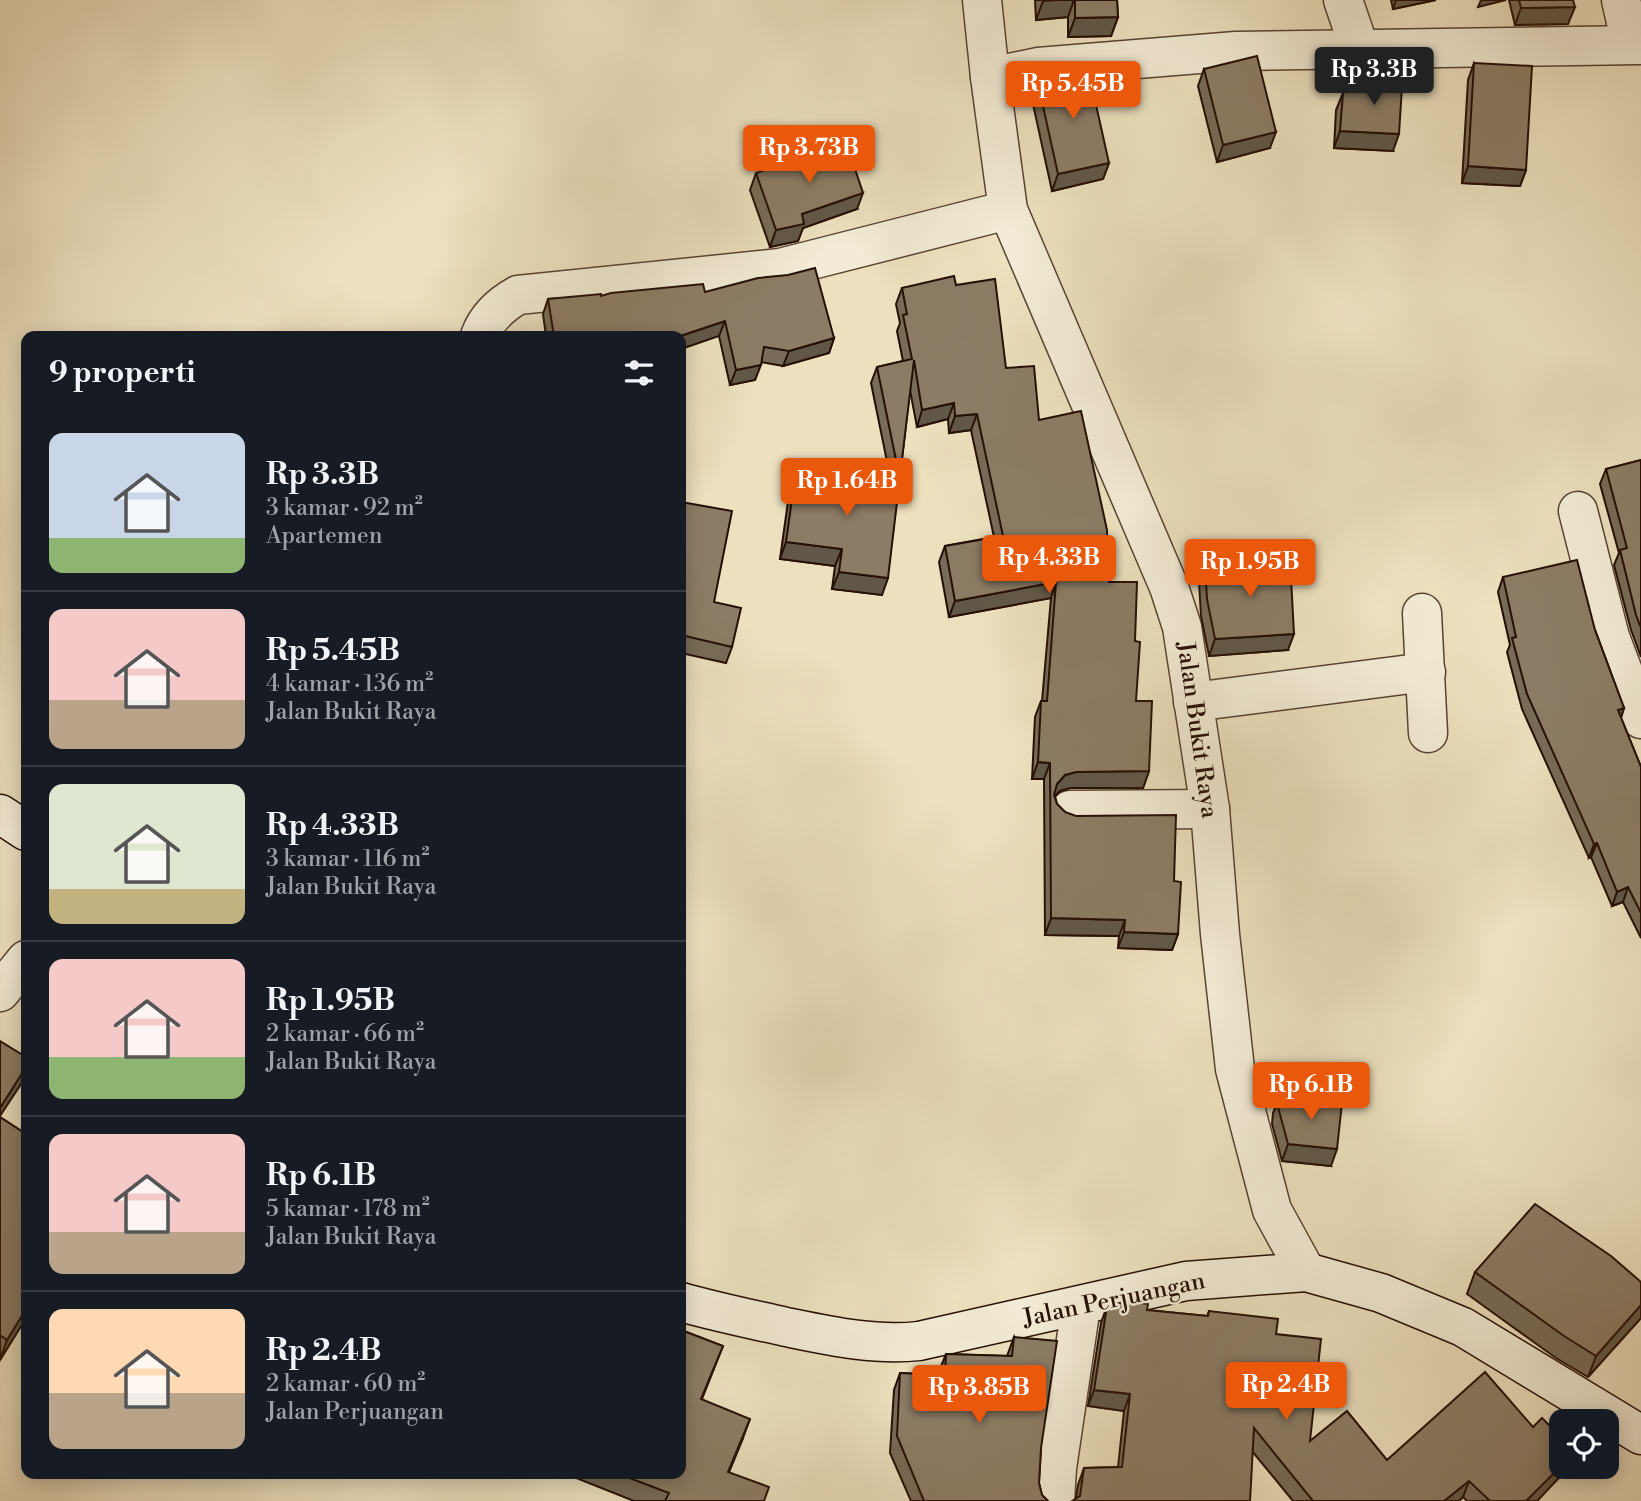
<!DOCTYPE html>
<html lang="id">
<meta charset="utf-8">
<style>
body{margin:0;font-family:"Libre Bodoni",serif;background:#242831;color:#f1f3f6;height:100vh;display:flex;flex-direction:column;font-size:26px;white-space:nowrap}
*{box-sizing:border-box;margin:0}
p{font-size:23px;color:#9ea1a6}
.icon{flex:none;width:38px;height:38px;fill:none;stroke:currentColor;stroke-width:2;stroke-linecap:round;stroke-linejoin:round}
.map{position:relative;flex:1;overflow:hidden}
.sheet{position:absolute;left:21px;top:331px;width:665px;height:1148px;display:flex;flex-direction:column;background:#171b24;border-radius:14px;box-shadow:0 4px 18px #0003}
.sheet>*{flex:none}
.controls{position:absolute;left:1549px;top:1409px;display:grid;gap:14px}
.controls a{display:grid;place-items:center;width:70px;height:70px;border-radius:14px;background:#171b24;box-shadow:0 4px 18px #0003;font-size:35px}
.price{position:absolute;translate:-50% -60px;padding:0 16px;border-radius:7px;background:#ea580c;color:#fff;font-size:23px;line-height:46px;filter:drop-shadow(0 2px 4px #0008)}
.price::after{content:'';position:absolute;left:50%;top:42px;width:21px;height:16px;margin-left:-10px;background:inherit;clip-path:polygon(0 0,100% 0,50% 100%)}
.price.current{background:#222;color:#fff}
ul{padding:0;list-style:none}
li{display:flex;align-items:center;gap:21px;height:175px;padding:0 28px}
li+li{border-top:2px solid #363941}
li span{display:grid;place-items:center;flex:none;width:196px;height:140px;border-radius:14px;color:#555}
li>.icon{margin-inline-start:auto}
span .icon{width:84px;height:84px;fill:#fffc;stroke-width:1}
li b{font-size:30px}
h2{display:flex;justify-content:space-between;align-items:center;height:84px;padding:0 28px;font-size:30px}
.map>svg:first-child{display:block}
</style>
<div class="map">
<svg width="1641" height="1501" viewBox="0 0 1641 1501">
<rect width="100%" height="100%" fill="#ece0be"/>
<filter id="stains"><feTurbulence type="fractalNoise" baseFrequency=".00286" numOctaves="4"/><feColorMatrix values="0 0 0 0 .2 0 0 0 0 .09 0 0 0 0 .02 0 0 0 .5 -.17"/></filter>
<radialGradient id="worn" r=".72"><stop offset=".6" stop-color="#630" stop-opacity="0"/><stop offset="1" stop-color="#630" stop-opacity=".3"/></radialGradient>
<g fill="none" stroke-linecap="round" stroke-linejoin="round">
<g stroke="#574433" stroke-width="41">
<g id="street">
<path d="M982,0L990,77L1008,210L1169,587L1182,627L1210,809L1220,934L1235,1069L1272,1210L1306,1272"/>
<path d="M1343,0L1360,50"/>
<path d="M1621,0L1631,44"/>
<path d="M990,77L1038,67L1236,51L1641,45"/>
<path d="M480,336C487,317 500,305 518,295L780,268L1008,210"/>
<path d="M1578,511L1610,637L1641,719"/>
<path d="M1422,613L1428,733"/>
<path d="M1193,702L1426,672"/>
<path d="M1070,810L1210,809"/>
<path d="M0,992L26,960"/>
<path d="M1055,1501L1057,1468L1081,1306"/>
</g>
</g>
<g stroke="#251005" stroke-width="41">
<g id="secondary">
<path d="M0,814L26,831"/>
<path d="M681,1302C716,1312 751,1319 786,1327C830,1336 875,1346 919,1341L1186,1281L1306,1272L1381,1293L1463,1327L1641,1435"/>
</g>
</g>
<use href="#street" stroke="#f3ebd5" stroke-width="38"/>
<use href="#secondary" stroke="#f3ebd5" stroke-width="38"/>
</g>
<g fill="#786b57" stroke="#251005" stroke-width="2">
<path d="M1035,0H1117L1118,17L1111,36L1068,37V17L1036,20Z"/>
<path d="M1391,0H1436L1393,9Z"/>
<path d="M1509,0H1573L1568,24L1515,25Z"/>
<path d="M1474,63L1526,170L1520,186L1462,183L1468,80Z"/>
<path d="M1204,69L1270,148L1217,162L1198,86Z"/>
<path d="M1037,79L1109,163L1103,179L1052,191L1031,95Z"/>
<path d="M1343,93L1393,151L1334,148L1336,110Z"/>
<path d="M756,173L857,209L803,228L798,241L770,247L750,190Z"/>
<path d="M956,285L1006,368L1039,420L1135,641L1136,701L1149,771L1143,788H1070L1060,791L1055,796L1057,804L1065,812L1174,881L1178,934L1172,950L1118,948L1119,936L1045,935L1044,779H1032L1035,717L1041,701H1042L1051,598L949,617L939,562L945,546L994,537L971,430L949,433L948,419L917,427L910,390L902,459L896,476L882,595L832,589L835,566L780,559L790,487L796,470L849,477L851,472L890,476L871,383L877,367L903,361L897,331L900,323L896,304L902,288Z"/>
<path d="M705,292L834,338L829,353L783,366L761,362L755,380L730,385L719,336H546L543,314L548,299L601,296Z"/>
<path d="M1641,460V657L1631,630L1614,565L1619,553L1600,484L1606,469Z"/>
<path d="M681,502L714,602L732,647L726,663L681,653Z"/>
<path d="M1205,565L1288,650L1209,656L1201,616L1199,582Z"/>
<path d="M1503,577L1595,630L1624,708L1621,718L1641,767V938L1623,902L1612,906L1591,857L1589,858L1522,709L1507,652L1510,645L1498,592Z"/>
<path d="M1280,1096L1331,1166L1282,1161L1272,1124L1273,1113Z"/>
<path d="M0,1117L26,1134V1318L0,1360Z"/>
<path d="M1475,1272L1641,1282V1318L1588,1377L1556,1358L1467,1294Z"/>
<path d="M1107,1306L1207,1316L1209,1311L1276,1334L1310,1441L1387,1460L1570,1466L1537,1501H1467L1463,1497L1459,1501H1293L1252,1451L1076,1498L1078,1485L1084,1468L1118,1467L1124,1411L1088,1406L1101,1323Z"/>
<path d="M681,1330L723,1346L702,1399L743,1438L729,1472L764,1501H634L576,1478L577,1474H681Z"/>
<path d="M1014,1337L1041,1448L1039,1483L1042,1495L1048,1501H911L890,1453L894,1390L900,1373L939,1375V1371L946,1354L1007,1356Z"/>
</g>
<g fill="#625747" stroke="#251005" stroke-width="2">
<path d="M1058,0H1074L1068,17L1036,20L1043,1Z"/>
<path d="M1396,0H1436L1393,9Z"/>
<path d="M1481,0H1506L1478,7Z"/>
<path d="M1575,7L1568,24L1515,25L1521,8Z"/>
<path d="M1118,17L1111,36L1068,37L1075,18Z"/>
<path d="M1340,131L1399,134L1393,151L1334,148Z"/>
<path d="M1276,132L1270,148L1217,162L1223,145Z"/>
<path d="M1109,163L1103,179L1052,191L1058,174Z"/>
<path d="M1468,166L1526,170L1520,186L1462,183Z"/>
<path d="M863,193L857,209L803,228L798,241L770,247L776,230L802,214Z"/>
<path d="M725,321L719,336L681,349V336Z"/>
<path d="M834,338L829,353L783,366L789,351Z"/>
<path d="M761,365L755,380L730,385L736,370Z"/>
<path d="M954,403L948,419L917,427L922,410Z"/>
<path d="M977,414L971,430L949,433L955,416Z"/>
<path d="M902,459L896,476H890L896,460Z"/>
<path d="M786,542L842,549L835,566L780,559Z"/>
<path d="M839,572L888,578L882,595L832,589Z"/>
<path d="M1056,582L1051,598L949,617L955,601Z"/>
<path d="M1294,634L1288,650L1209,656L1215,639Z"/>
<path d="M1624,708L1619,723L1618,710Z"/>
<path d="M1038,762L1050,763L1044,779H1032Z"/>
<path d="M1149,771L1143,788H1070L1060,791L1051,800L1057,784L1065,775L1076,772Z"/>
<path d="M1597,843L1591,857L1589,858L1594,844Z"/>
<path d="M1628,887L1623,902L1612,906L1617,892Z"/>
<path d="M1051,918L1125,920L1119,936L1045,935Z"/>
<path d="M1124,932L1178,934L1172,950L1118,948Z"/>
<path d="M26,1067V1072L23,1081L0,1116V1108Z"/>
<path d="M1288,1144L1337,1149L1331,1166L1282,1161Z"/>
<path d="M1641,1305V1318L1588,1377L1596,1356Z"/>
<path d="M26,1309V1318L0,1360L7,1340Z"/>
<path d="M1094,1390L1130,1394L1124,1411L1088,1406Z"/>
<path d="M750,1419L743,1438L721,1491L728,1472Z"/>
<path d="M1561,1466H1570L1537,1501H1526Z"/>
<path d="M1469,1481L1463,1497L1459,1501H1444Z"/>
</g>
<g fill="#8c7c65" stroke="#251005" stroke-width="2">
<path d="M1075,0H1117L1118,17L1075,18Z"/>
<path d="M1519,0H1573L1575,7L1521,8Z"/>
<path d="M1257,56L1276,132L1223,145L1204,69Z"/>
<path d="M1474,63L1532,66L1526,170L1468,166Z"/>
<path d="M1088,69L1109,163L1058,174L1037,79Z"/>
<path d="M1403,71L1399,134L1340,131L1343,93Z"/>
<path d="M846,142L863,193L802,214L804,224L776,230L756,173Z"/>
<path d="M815,268L834,338L789,351L764,347L761,365L736,370L725,321L680,336H554L548,299L601,294V296L611,293L703,284L705,292L758,278L788,275Z"/>
<path d="M954,276L956,285L995,279L1006,368L1034,366L1039,420L1081,411L1107,530L1109,582H1137L1135,641L1140,642L1136,701H1152L1149,771L1076,772L1065,775L1057,784L1054,795L1057,804L1065,812L1076,816L1176,815L1174,881L1181,882L1178,934L1124,932L1125,920L1051,918L1050,763L1038,762L1041,701H1047L1056,582L955,601L945,546L1003,536L977,414L955,416L954,403L922,410L914,360L902,459L896,460L877,367L912,359L903,315L907,314L902,288Z"/>
<path d="M1641,460V628L1636,615L1620,550L1627,548L1606,469Z"/>
<path d="M796,470L850,477L851,472L900,477L888,578L839,572L842,549L786,542Z"/>
<path d="M681,502L732,511L714,602L741,608L732,647L681,635Z"/>
<path d="M1290,559L1294,634L1215,639L1207,599L1205,565Z"/>
<path d="M1577,560L1595,630L1624,708L1618,710L1641,767V913L1628,887L1617,892L1597,843L1594,844L1527,694L1512,638L1516,637L1503,577Z"/>
<path d="M0,1041L26,1057V1067L0,1108Z"/>
<path d="M1280,1096L1342,1103L1337,1149L1288,1144L1278,1107Z"/>
<path d="M0,1117L26,1134V1309L7,1340L0,1335Z"/>
<path d="M1535,1204L1611,1256L1641,1282V1305L1596,1356L1564,1336L1475,1272Z"/>
<path d="M1128,1301L1148,1304L1147,1310L1208,1316L1209,1311L1278,1319L1276,1334L1321,1339L1310,1441L1347,1411L1387,1460L1485,1372L1533,1427L1542,1418L1561,1437V1466L1526,1501H1490L1469,1481L1444,1501H1313L1254,1428L1250,1501H1072L1080,1496L1084,1468L1122,1467L1130,1394L1094,1390L1107,1306Z"/>
<path d="M681,1330L723,1346L701,1399L750,1419L728,1472L769,1487L764,1501H665L669,1493L619,1474H681Z"/>
<path d="M1014,1337L1057,1341L1041,1448L1039,1483L1042,1495L1048,1501H924L897,1436L900,1373L945,1375L946,1354L1012,1356Z"/>
</g>
<g text-anchor="middle" dominant-baseline="central" stroke-width="5" stroke-linejoin="round" paint-order="stroke">
<g font-size="24" fill="#251005" stroke="#f3ebd5">
<text transform="translate(1197 730) rotate(82)">Jalan Bukit Raya</text>
<text transform="translate(1114 1300) rotate(-12)">Jalan Perjuangan</text>
</g>
</g>
<rect width="100%" height="100%" filter="url(#stains)"/>
<rect width="100%" height="100%" fill="url(#worn)"/>
</svg>
<div class="controls">
<a><svg class="icon" aria-label="locate" viewBox="0 0 24 24"><circle cx="12" cy="12" r="6"/><path d="M12 2v4M12 18v4M2 12h4M18 12h4"/></svg></a>
</div>
<b class="price current" style="left:1374px;top:107px">Rp 3.3B</b>
<b class="price" style="left:1073px;top:121px">Rp 5.45B</b>
<b class="price" style="left:809px;top:185px">Rp 3.73B</b>
<b class="price" style="left:847px;top:518px">Rp 1.64B</b>
<b class="price" style="left:1049px;top:595px">Rp 4.33B</b>
<b class="price" style="left:1250px;top:599px">Rp 1.95B</b>
<b class="price" style="left:1311px;top:1122px">Rp 6.1B</b>
<b class="price" style="left:1286px;top:1422px">Rp 2.4B</b>
<b class="price" style="left:979px;top:1425px">Rp 3.85B</b>
<section class="sheet">
<h2>9 properti<svg class="icon" aria-label="filters" viewBox="0 0 24 24"><path d="M4 7h16M4 17h16"/><circle cx="9" cy="7" r="2"/><circle cx="15" cy="17" r="2"/></svg></h2>
<ul>
<li><span style="background:linear-gradient(#c9d6e8 75%,#8fb573 0)"><svg class="icon" aria-label="home" viewBox="0 0 24 24"><path d="M3 11l9-7 9 7M6 9v11h12V9"/></svg></span><div><b>Rp 3.3B</b><p>3 kamar · 92 m²</p><p>Apartemen</p></div></li>
<li><span style="background:linear-gradient(#f6c9c9 65%,#b9a48a 0)"><svg class="icon" aria-label="home" viewBox="0 0 24 24"><path d="M3 11l9-7 9 7M6 9v11h12V9"/></svg></span><div><b>Rp 5.45B</b><p>4 kamar · 136 m²</p><p>Jalan Bukit Raya</p></div></li>
<li><span style="background:linear-gradient(#dfe7d0 75%,#c2b280 0)"><svg class="icon" aria-label="home" viewBox="0 0 24 24"><path d="M3 11l9-7 9 7M6 9v11h12V9"/></svg></span><div><b>Rp 4.33B</b><p>3 kamar · 116 m²</p><p>Jalan Bukit Raya</p></div></li>
<li><span style="background:linear-gradient(#f6c9c9 70%,#8fb573 0)"><svg class="icon" aria-label="home" viewBox="0 0 24 24"><path d="M3 11l9-7 9 7M6 9v11h12V9"/></svg></span><div><b>Rp 1.95B</b><p>2 kamar · 66 m²</p><p>Jalan Bukit Raya</p></div></li>
<li><span style="background:linear-gradient(#f6c9c9 70%,#b9a48a 0)"><svg class="icon" aria-label="home" viewBox="0 0 24 24"><path d="M3 11l9-7 9 7M6 9v11h12V9"/></svg></span><div><b>Rp 6.1B</b><p>5 kamar · 178 m²</p><p>Jalan Bukit Raya</p></div></li>
<li><span style="background:linear-gradient(#ffd9b3 60%,#b9a48a 0)"><svg class="icon" aria-label="home" viewBox="0 0 24 24"><path d="M3 11l9-7 9 7M6 9v11h12V9"/></svg></span><div><b>Rp 2.4B</b><p>2 kamar · 60 m²</p><p>Jalan Perjuangan</p></div></li>
</ul>
</section>
</div>
